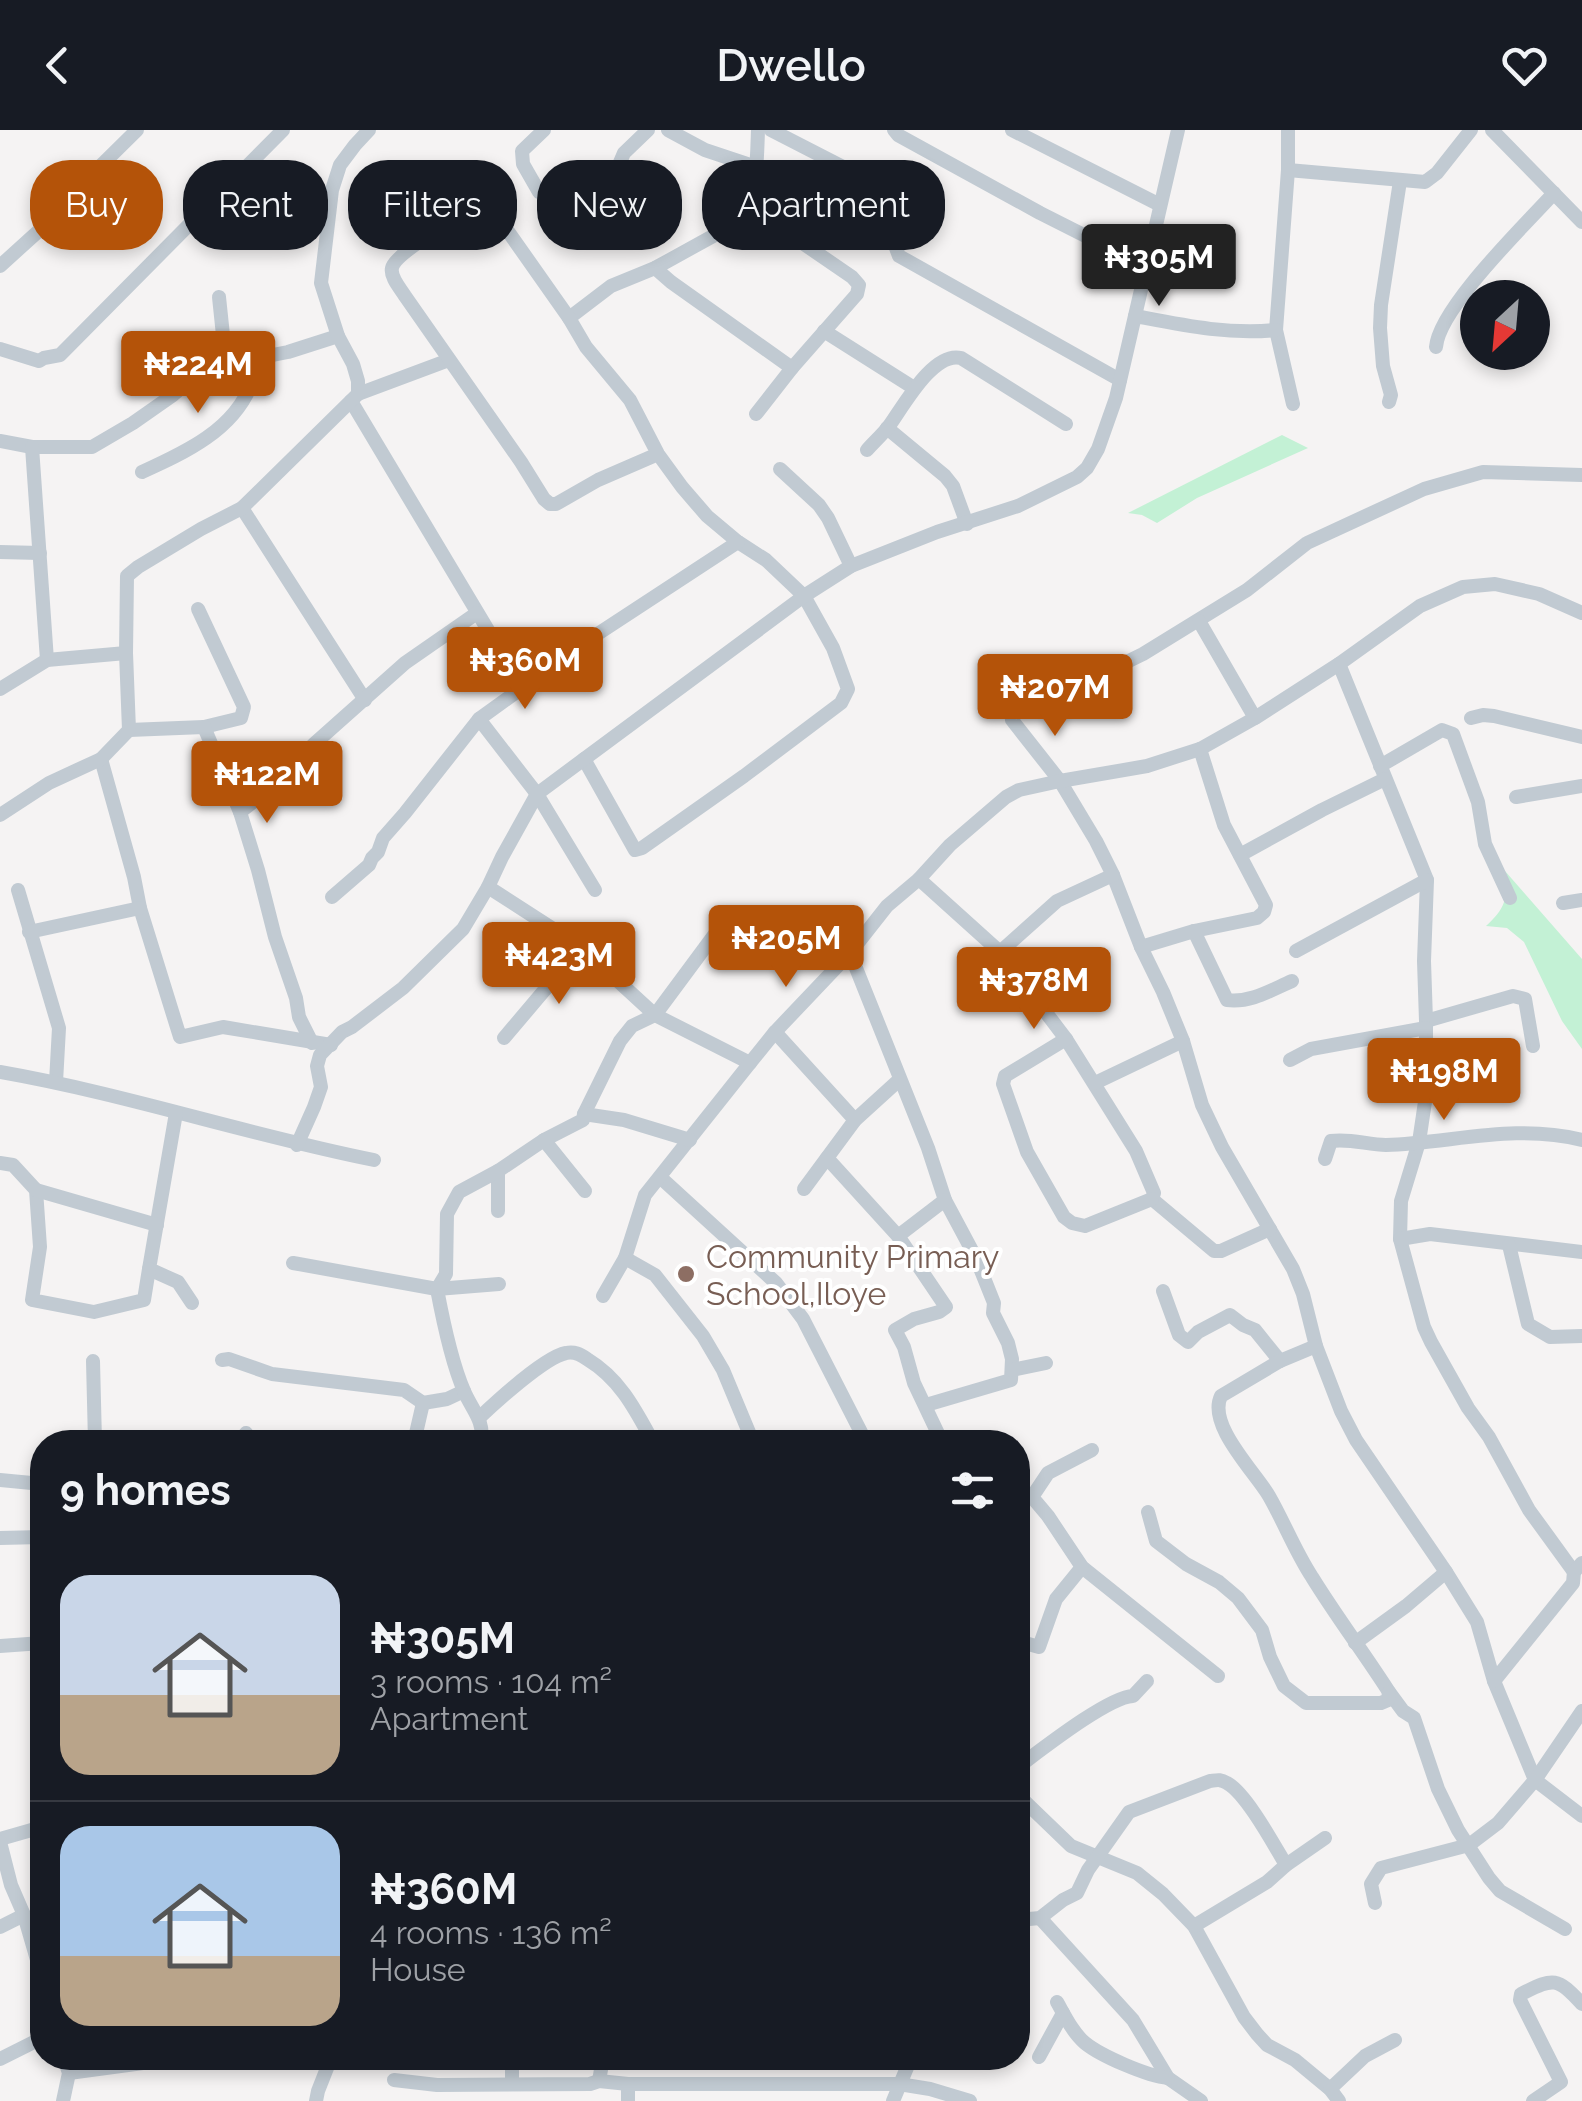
<!DOCTYPE html>
<meta charset="utf-8">
<style>
body{margin:0;font-family:Raleway,sans-serif;background:#20242c;color:#f1f3f6;height:100vh;display:flex;flex-direction:column;font-size:38px;white-space:nowrap}
*{box-sizing:border-box;margin:0}
p{font-size:32px;color:#9ea1a6}
.icon{flex:none;width:55px;height:55px;fill:none;stroke:currentColor;stroke-width:2;stroke-linecap:round;stroke-linejoin:round}
.map{position:relative;flex:1;overflow:hidden}
.side{position:absolute;left:30px;top:1300px;width:1000px;height:640px;display:flex;flex-direction:column;background:#171b24;border-radius:40px;box-shadow:0 5px 15px #0003}
.side>*{flex:none}
.banner{position:absolute;left:30px;top:30px;width:1000px;height:90px;display:flex;gap:20px}
.needle{width:65px;rotate:206deg}
.buttons{position:absolute;left:1460px;top:150px;display:grid;gap:20px}
.buttons a{display:grid;place-items:center;width:90px;height:90px;border-radius:50%;background:#171b24;box-shadow:0 5px 15px #0003;font-size:50px}
.price{position:absolute;translate:-50% -85px;padding:0 22px;border-radius:10px;background:#b45309;color:#fff;font-size:32px;line-height:65px;filter:drop-shadow(0 2px 5px #0008)}
.price::after{content:'';position:absolute;left:50%;top:60px;width:30px;height:22px;margin-left:-15px;background:inherit;clip-path:polygon(0 0,100% 0,50% 100%)}
.price.selected{background:#222;color:#fff}
ul{padding:0;list-style:none}
li{display:flex;align-items:center;gap:30px;height:250px;padding:0 30px}
li+li{border-top:2px solid #363941}
li span{display:grid;place-items:center;flex:none;width:280px;height:200px;border-radius:30px;color:#555}
li>.icon{margin-inline-start:auto}
span .icon{width:120px;height:120px;fill:#fffc;stroke-width:1}
li b{font-size:42px}
h2{display:flex;justify-content:space-between;align-items:center;height:120px;padding:0 30px;font-size:42px}
.pill{padding:0 35px;border-radius:40px;background:#171b24;box-shadow:0 5px 15px #0003;font-size:35px;line-height:90px}
.pill.selected{background:#b45309;color:#fff}
header{display:flex;justify-content:space-between;align-items:center;height:130px;padding:0 30px;background:#171b24;font-size:45px;font-weight:600}
.map>svg:first-child{display:block}
</style>
<header><svg class="icon" aria-label="back" viewBox="0 0 24 24"><path d="M15 5l-7 7 7 7"/></svg>Dwello<svg class="icon" aria-label="heart" viewBox="0 0 24 24"><path d="M12 20l-8-8c-3-5 5-10 8-4 3-6 11-1 8 4z"/></svg></header>
<div class="map">
<svg width="1582" height="1971" viewBox="0 0 1582 1971">
<rect width="100%" height="100%" fill="#f5f3f3"/>
<g fill="#c3f1d5">
<path d="M1282,305L1308,318L1197,368L1157,393L1142,385L1128,383Z"/>
<path d="M1505,741L1582,829V919L1562,891L1524,812L1507,798L1486,796C1506,778 1508,768 1505,741Z"/>
</g>
<g fill="none" stroke-linecap="round" stroke-linejoin="round">
<g stroke="#c1cad2" stroke-width="14">
<path d="M668,0L705,20L756,37"/>
<path d="M771,0L882,57L890,64L896,118L899,126L1120,250"/>
<path d="M894,0L898,5L1040,83L1145,136"/>
<path d="M1012,0L1160,75"/>
<path d="M1288,0V40L1276,200L1293,274"/>
<path d="M1492,0L1582,92"/>
<path d="M1288,40L1425,52L1437,43L1471,0"/>
<path d="M610,56L624,23L648,0"/>
<path d="M539,62L523,34L522,21L544,0"/>
<path d="M750,77L852,147L859,155L857,164L792,238L756,284"/>
<path d="M387,82L407,120"/>
<path d="M0,136L53,88L62,74L137,0"/>
<path d="M655,138L671,152L792,238"/>
<path d="M219,167L226,234"/>
<path d="M1135,186C1182,195 1228,205 1276,200"/>
<path d="M569,188L611,156L655,138L744,89C757,63 757,29 758,0"/>
<path d="M824,201L914,258"/>
<path d="M1436,217C1439,178 1525,95 1554,63"/>
<path d="M0,219L39,231L44,228L60,225L283,0"/>
<path d="M358,264L449,230"/>
<path d="M351,271L522,557"/>
<path d="M1389,272L1391,265L1383,236L1380,198L1381,175L1400,51"/>
<path d="M887,298L945,346L953,356L967,394"/>
<path d="M0,311L32,317H92L133,293L173,265L199,243L226,234L288,222L338,206"/>
<path d="M32,317L47,530"/>
<path d="M867,320C874,312 882,305 889,296C903,277 933,221 961,228L1066,294"/>
<path d="M780,339L819,375L828,388L851,436"/>
<path d="M142,342C184,323 235,300 252,252C255,244 255,235 257,228"/>
<path d="M1582,345L1483,342L1424,359L1307,413L1247,460L1143,524L1098,546L1018,571L1011,580L1012,590L1060,651L1096,711L1113,745L1141,817L1163,862L1183,911L1202,975L1222,1017L1293,1139L1303,1164L1316,1216L1341,1281L1356,1310L1446,1442L1477,1492L1494,1551L1535,1650L1582,1686"/>
<path d="M242,378L365,570"/>
<path d="M0,422L40,423"/>
<path d="M198,479L244,577L241,588L204,597"/>
<path d="M1199,491L1255,588"/>
<path d="M1339,534L1427,750L1424,831L1426,891V965L1419,1012L1401,1071L1400,1109L1424,1197L1431,1212L1468,1278L1489,1307L1529,1380L1574,1442"/>
<path d="M0,559L47,530L126,523"/>
<path d="M1471,588L1483,585L1494,586L1582,607"/>
<path d="M479,589L537,664L595,760"/>
<path d="M129,600L204,597L240,682L258,740L275,807L296,868L299,887L312,913"/>
<path d="M101,629L134,747L140,778L180,907L223,897L331,915"/>
<path d="M584,629L635,720L642,718L744,646L841,573L848,559L833,518L804,466L766,430L738,412L707,386L682,357L658,324L630,270L586,217L569,188L493,80L485,75L475,77C460,86 395,123 392,138C390,147 400,158 405,166L521,332L544,369L550,374H556L598,350L658,324"/>
<path d="M1380,636L1442,600L1453,604L1478,672L1485,714L1510,768"/>
<path d="M1516,667L1582,656"/>
<path d="M240,682L258,668L314,614L405,533L477,483"/>
<path d="M0,685L49,653L101,629L129,600L126,523L127,446L138,437L201,399L242,378L358,264V251L353,234L338,206L321,153L332,60L340,35L355,15L369,0"/>
<path d="M1240,725L1322,680L1385,649"/>
<path d="M919,749L1000,822L1066,909L1136,1021L1154,1063L1152,1069L1214,1121H1221L1270,1099"/>
<path d="M488,757L581,817L655,885L750,933"/>
<path d="M18,760L59,898L56,952"/>
<path d="M332,767L369,735L372,728L378,722L383,708L405,683L479,589L593,507L738,412"/>
<path d="M1563,773L1582,770"/>
<path d="M1194,801L1227,870C1251,873 1271,860 1292,851"/>
<path d="M29,802L140,778"/>
<path d="M1141,817L1194,801L1257,788L1264,782L1266,775L1224,695L1200,619"/>
<path d="M1296,821L1427,750"/>
<path d="M1000,822L1057,771L1113,745"/>
<path d="M850,823L928,1018L945,1070L976,1128L994,1173L993,1183L1008,1213L1012,1229L1011,1250L926,1275"/>
<path d="M1426,891L1513,866L1525,869L1533,916"/>
<path d="M775,902L855,990"/>
<path d="M504,908L581,817"/>
<path d="M1066,909L1005,946L1003,954L1027,1022L1064,1087L1072,1093L1085,1096L1152,1069"/>
<path d="M1290,930L1311,919L1426,898"/>
<path d="M0,942C126,964 248,1005 374,1030"/>
<path d="M1095,953L1183,911"/>
<path d="M176,983L149,1139L178,1152L192,1173"/>
<path d="M584,984L620,911L632,896L655,885L715,804"/>
<path d="M544,1010L585,1061"/>
<path d="M297,1015L314,977L321,957L317,936L320,925L342,902L352,897L403,858L463,799L488,757L502,727L537,664L804,466L851,436L937,402L1018,376L1077,347L1087,338L1098,319L1116,268L1178,0"/>
<path d="M827,1028L898,1106L946,1177L939,1182L914,1189L895,1200L904,1217L914,1253L942,1312"/>
<path d="M1325,1029L1331,1011C1350,1008 1368,1015 1386,1015C1451,1013 1517,993 1582,1010"/>
<path d="M0,1033L13,1035L36,1060L40,1117L32,1170L94,1182L144,1170L149,1139"/>
<path d="M498,1041V1081"/>
<path d="M661,1048L776,1153L803,1189L866,1312"/>
<path d="M804,1059L855,990L899,950"/>
<path d="M36,1060L157,1095"/>
<path d="M898,1106L945,1070"/>
<path d="M1400,1109L1430,1104L1582,1122"/>
<path d="M1509,1115L1528,1194L1550,1207L1582,1206"/>
<path d="M625,1128L655,1145L703,1206L723,1240L753,1312"/>
<path d="M293,1133L437,1159L499,1154"/>
<path d="M1163,1161L1179,1205L1188,1212L1198,1202L1230,1185L1243,1195L1255,1200L1280,1231"/>
<path d="M603,1166L625,1128L645,1065L750,933L775,902L850,823L887,776L919,749L950,715L1006,667L1019,660L1060,651L1147,636L1200,619L1255,588L1339,534L1420,476L1463,457L1495,454L1539,464L1582,483"/>
<path d="M1316,1216L1280,1231L1221,1266C1207,1295 1255,1342 1269,1366C1284,1392 1295,1421 1312,1447C1336,1486 1364,1523 1389,1562L1403,1581L1414,1588L1438,1659L1458,1700L1489,1748L1500,1761L1565,1799"/>
<path d="M222,1230L229,1229L272,1244L404,1260L423,1273L447,1269L464,1261"/>
<path d="M93,1231L95,1312"/>
<path d="M1012,1240L1046,1233"/>
<path d="M479,1288C496,1272 545,1227 566,1223C574,1221 580,1224 587,1229C620,1249 635,1279 653,1312"/>
<path d="M246,1303L253,1312"/>
<path d="M414,1312L423,1273"/>
<path d="M481,1312C485,1291 472,1280 464,1261C451,1231 443,1191 437,1159L446,1144L447,1084L459,1062L498,1041L544,1010L583,990L584,984L624,990L690,1010"/>
<path d="M1092,1320L1048,1343L1032,1367L1048,1386L1082,1437L1218,1546"/>
<path d="M0,1350L42,1354"/>
<path d="M1018,1372L1032,1367"/>
<path d="M1148,1382L1156,1411L1186,1434L1219,1452L1238,1468L1262,1500L1270,1527L1284,1556L1306,1573H1381L1388,1570L1389,1562"/>
<path d="M0,1408L42,1407"/>
<path d="M1018,1511L1039,1517L1056,1469L1082,1437"/>
<path d="M1355,1513L1406,1476L1446,1442"/>
<path d="M0,1516L42,1513"/>
<path d="M1494,1551L1573,1453L1574,1442L1582,1433"/>
<path d="M1018,1637C1041,1620 1108,1567 1133,1566L1147,1551"/>
<path d="M1018,1665L1071,1716L1137,1743L1163,1764L1194,1796L1244,1887L1257,1904L1267,1915L1295,1930L1330,1959L1339,1971"/>
<path d="M0,1709L42,1697"/>
<path d="M0,1712L11,1755L24,1785L42,1847"/>
<path d="M1375,1773L1371,1754L1381,1738L1469,1715L1498,1693L1535,1650L1582,1581"/>
<path d="M1040,1788L1133,1890L1168,1948L1201,1971"/>
<path d="M1018,1790L1040,1788L1063,1770L1077,1763L1088,1740L1129,1682L1210,1651C1218,1650 1220,1649 1227,1653C1246,1663 1274,1715 1286,1735"/>
<path d="M1194,1796L1267,1752L1286,1735L1325,1708"/>
<path d="M0,1797L24,1785"/>
<path d="M1057,1872C1065,1886 1073,1903 1085,1913C1101,1926 1147,1946 1168,1948"/>
<path d="M1039,1927L1063,1883"/>
<path d="M512,1928V1954"/>
<path d="M0,1929L42,1908"/>
<path d="M69,1943L143,1933"/>
<path d="M394,1950L437,1955L590,1954L599,1951L628,1954H899L930,1959L970,1971"/>
<path d="M599,1951L603,1928"/>
<path d="M1330,1959L1365,1926L1395,1910"/>
<path d="M63,1971L69,1943L64,1928"/>
<path d="M316,1971L318,1961L331,1928"/>
<path d="M628,1971V1954"/>
<path d="M893,1971L911,1928"/>
<path d="M1533,1971L1561,1952L1520,1870L1521,1864C1554,1848 1556,1846 1582,1874"/>
</g>
</g>
<circle fill="#8d6e63" stroke="#fff" stroke-width="4" cx="686" cy="1144" r="10"/>
<g text-anchor="middle" dominant-baseline="central" stroke-width="8" stroke-linejoin="round" paint-order="stroke">
<g font-size="32" fill="#785e54" stroke="#fff" text-anchor="start">
<text x="706" y="1126">Community Primary<tspan x="706" dy="37">School,Iloye</tspan></text>
</g>
</g>
</svg>
<div class="buttons">
<a><svg class="needle" viewBox="-14 -14 28 28"><path d="M0-13l5 13h-10z" fill="#e53935"/><path d="M0 13l5-13h-10z" fill="#9ea1a6"/></svg></a>
</div>
<b class="price selected" style="left:1159px;top:179px">₦305M</b>
<b class="price" style="left:198px;top:286px">₦224M</b>
<b class="price" style="left:525px;top:582px">₦360M</b>
<b class="price" style="left:1055px;top:609px">₦207M</b>
<b class="price" style="left:267px;top:696px">₦122M</b>
<b class="price" style="left:786px;top:860px">₦205M</b>
<b class="price" style="left:559px;top:877px">₦423M</b>
<b class="price" style="left:1034px;top:902px">₦378M</b>
<b class="price" style="left:1444px;top:993px">₦198M</b>
<div class="banner">
<a class="pill selected">Buy</a>
<a class="pill">Rent</a>
<a class="pill">Filters</a>
<a class="pill">New</a>
<a class="pill">Apartment</a>
</div>
<section class="side">
<h2>9 homes<svg class="icon" aria-label="filters" viewBox="0 0 24 24"><path d="M4 7h16M4 17h16"/><circle cx="9" cy="7" r="2"/><circle cx="15" cy="17" r="2"/></svg></h2>
<ul>
<li><span style="background:linear-gradient(#c9d6e8 60%,#b9a48a 0)"><svg class="icon" aria-label="home" viewBox="0 0 24 24"><path d="M3 11l9-7 9 7M6 9v11h12V9"/></svg></span><div><b>₦305M</b><p>3 rooms · 104 m²</p><p>Apartment</p></div></li>
<li><span style="background:linear-gradient(#a9c7e8 65%,#b9a48a 0)"><svg class="icon" aria-label="home" viewBox="0 0 24 24"><path d="M3 11l9-7 9 7M6 9v11h12V9"/></svg></span><div><b>₦360M</b><p>4 rooms · 136 m²</p><p>House</p></div></li>
</ul>
</section>
</div>
